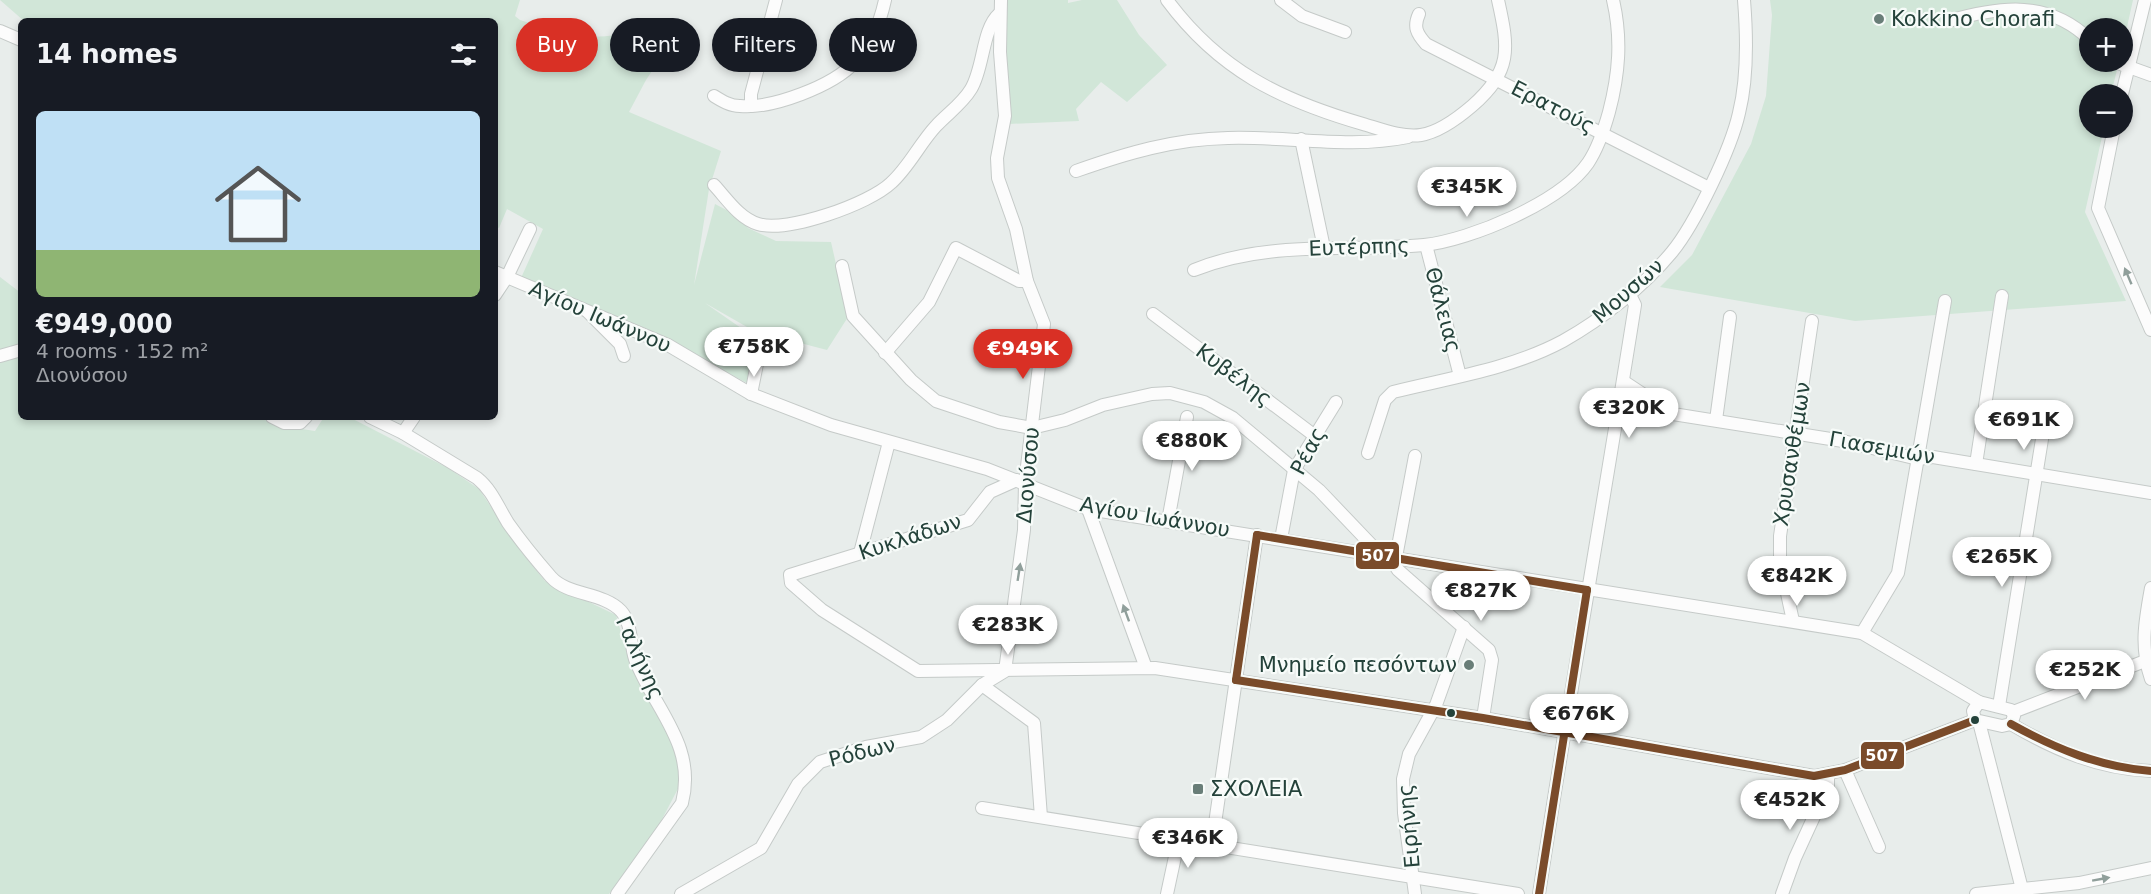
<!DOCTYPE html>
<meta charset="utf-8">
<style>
body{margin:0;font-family:"DejaVu Sans",sans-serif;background:#242831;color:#f1f3f6;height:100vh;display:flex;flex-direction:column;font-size:22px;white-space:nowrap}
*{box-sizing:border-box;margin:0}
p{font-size:20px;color:#9ea1a6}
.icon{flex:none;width:33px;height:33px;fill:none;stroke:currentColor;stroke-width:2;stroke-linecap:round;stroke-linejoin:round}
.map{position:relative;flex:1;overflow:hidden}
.drawer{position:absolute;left:18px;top:18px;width:480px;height:402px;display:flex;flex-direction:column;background:#171b24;border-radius:9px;box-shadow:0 3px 9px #0003}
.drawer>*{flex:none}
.guide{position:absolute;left:516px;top:18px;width:570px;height:54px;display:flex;gap:12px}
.tools{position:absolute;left:2079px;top:18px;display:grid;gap:12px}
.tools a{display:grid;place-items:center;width:54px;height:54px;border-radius:50%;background:#171b24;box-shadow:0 3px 9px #0003;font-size:30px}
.price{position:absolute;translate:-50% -51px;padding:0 14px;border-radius:21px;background:#fff;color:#222;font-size:20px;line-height:39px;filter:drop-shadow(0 2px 3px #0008)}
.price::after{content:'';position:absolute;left:50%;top:36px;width:18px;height:14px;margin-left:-9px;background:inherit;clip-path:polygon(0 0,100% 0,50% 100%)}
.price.on{background:#d93025;color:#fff}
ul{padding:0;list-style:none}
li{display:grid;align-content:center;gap:12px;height:318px;padding:0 18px}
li+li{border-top:2px solid #363941}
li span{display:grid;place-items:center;height:186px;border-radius:9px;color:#555}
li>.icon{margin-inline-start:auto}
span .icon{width:108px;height:108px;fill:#fffc;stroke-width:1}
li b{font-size:26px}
h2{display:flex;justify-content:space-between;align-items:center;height:72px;padding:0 18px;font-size:26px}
.chip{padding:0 21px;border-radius:27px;background:#171b24;box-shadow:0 3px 9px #0003;font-size:21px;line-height:54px}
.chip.on{background:#d93025;color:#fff}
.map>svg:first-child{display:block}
</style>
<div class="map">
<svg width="2151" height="894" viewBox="0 0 2151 894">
<rect width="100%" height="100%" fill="#e8edeb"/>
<g fill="#d1e6d8">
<path d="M0,0H520L515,16L520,20C552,30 581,41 615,35C630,32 659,17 673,27L666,50L646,80L629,112L721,151L709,189L694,285L715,204L738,216L748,228L776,241L831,242L848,317L827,350L754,331L705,303L754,337L747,383L672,343L521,278L543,229L507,209L499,228L495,226V21H24Z"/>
<path d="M1005,0H1068V3L1082,0H1117L1139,35L1167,65L1127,102L1101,82L1076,109L1079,121L1009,124L1010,91L1004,52Z"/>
<path d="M1770,0H2133L2123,45L2122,28H2090V62H2119L2111,94H2090V128H2104L2085,212L2126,301L1855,321L1660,287L1692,255L1751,144L1766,96L1772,15Z"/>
<path d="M0,277L21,293V417H257L282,426L315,431L324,417H349L448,468L479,489L522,553L545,581L616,615L631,667L675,747L682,781L659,825L609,894H0Z"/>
</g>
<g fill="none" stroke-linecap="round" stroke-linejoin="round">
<g stroke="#c5cac8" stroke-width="14">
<g id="minor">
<path d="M1167,0C1219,70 1280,100 1363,124C1380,129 1403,138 1421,135C1439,132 1458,118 1472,106C1512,71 1509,49 1498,0"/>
<path d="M1281,0L1302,16L1345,32"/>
<path d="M1419,14C1413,27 1417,34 1426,44L1709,188"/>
<path d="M1949,21C2001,6 2049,0 2090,40"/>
<path d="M0,31L21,40"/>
<path d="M2115,62L2151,75"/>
<path d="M2122,94L2145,0"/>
<path d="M714,96C722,101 730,106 740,106C772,109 833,86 855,62C871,45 880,23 885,0"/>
<path d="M751,106V94L776,0"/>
<path d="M2114,128L2098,208L2151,330"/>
<path d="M1301,139L1324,248"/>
<path d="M1076,171C1127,153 1174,139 1228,138C1288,136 1349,149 1408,137"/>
<path d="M714,185C727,199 739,218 758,224C787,233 869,204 891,183C909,167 920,143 936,126C948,113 962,104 971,89C984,68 982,29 999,14"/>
<path d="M1426,245L1460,376"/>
<path d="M842,266L853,316L911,380L936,401L999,422L1032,428L1065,420L1103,405L1152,394L1170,393L1204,402L1233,418L1319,490L1381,555"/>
<path d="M1194,270C1267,240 1347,252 1424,245C1471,240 1561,202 1588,163C1598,148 1604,130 1609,112C1619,74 1622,39 1613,0"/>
<path d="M495,272L668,345L751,394L831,425L987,469L1088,509L1862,633L1979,702"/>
<path d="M495,295L507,277L530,229"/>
<path d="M588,312L620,344L624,356"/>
<path d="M1153,314L1315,436"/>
<path d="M885,353L929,302L956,248L1019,281H1027"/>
<path d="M0,356L21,350"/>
<path d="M1623,381L1673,414L1843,441L1918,459L1933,457L2151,493"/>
<path d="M751,394L762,339"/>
<path d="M272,417L284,423H300L306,417"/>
<path d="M370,417L403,433L477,478C492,490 498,507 508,523C520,540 537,561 551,577C568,596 603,592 621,611C632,623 630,644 635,659C654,709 697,745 682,803L617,894"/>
<path d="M1716,420L1730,317"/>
<path d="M403,433L414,417"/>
<path d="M1368,453L1385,400L1393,392C1449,378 1511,369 1563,341C1602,319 1643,287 1672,252C1695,224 1731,149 1739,113C1748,77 1747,37 1744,0"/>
<path d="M1976,464L2002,296"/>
<path d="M1017,480L990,492L968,520L790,575L791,583L822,610L918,671L1155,668L1483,718L1814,776L1845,770L1975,720"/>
<path d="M1088,509L1146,668"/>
<path d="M1168,521L1187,417"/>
<path d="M1281,539L1294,470L1336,402"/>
<path d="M860,553L889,442"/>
<path d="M1389,556L1398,570L1489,650L1492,660L1483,718"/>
<path d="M1396,557L1415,456"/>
<path d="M2151,588C2145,621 2140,647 2151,679"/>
<path d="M1793,621L1780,561V536L1812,321"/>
<path d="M1862,633L1898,573L1945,301"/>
<path d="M982,685L1034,723L1041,817"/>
<path d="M1979,702L2011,710L2014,716L2011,724L2002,726L1975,720L1973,711Z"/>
<path d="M1999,706L2043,433"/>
<path d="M2013,712L2145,661"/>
<path d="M1979,722L2022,889"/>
<path d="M2011,724C2055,750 2099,769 2151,771"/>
<path d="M1845,770L1879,847"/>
<path d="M982,808L1518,894"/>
<path d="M1212,844L1257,535"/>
<path d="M681,894L761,848L798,784L820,762L866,747L921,737L947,720L982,685L1005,671L1024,530L1025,483L1044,324L1027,281L1016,229L998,178L997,158L1005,116L1000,52L1001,0"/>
<path d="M1167,894L1179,838"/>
<path d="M1415,894L1404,813L1403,779L1409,754L1436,705L1464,627"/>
<path d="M1539,894C1569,697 1604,501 1635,305L1629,293"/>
<path d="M1782,894L1795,858L1828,786V774"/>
<path d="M1976,894L2079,883L2151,868"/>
</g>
</g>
<use href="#minor" stroke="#fcfcfc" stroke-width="12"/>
<g stroke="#f7fbf9" stroke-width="12">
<g id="bus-1">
<path d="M1257,535L1587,590"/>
<path d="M1236,680L1483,718L1814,776L1845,770L1975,720"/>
<path d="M1236,680L1257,535"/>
<path d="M2011,724C2056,749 2100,767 2151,771"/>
<path d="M1539,894L1587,590"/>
</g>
</g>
<use href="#bus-1" stroke="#7a4b2a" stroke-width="8"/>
</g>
<defs><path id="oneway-solid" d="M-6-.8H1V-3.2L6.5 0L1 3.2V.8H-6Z" transform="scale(1.5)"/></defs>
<g fill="#909f9b">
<use href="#oneway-solid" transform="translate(2128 276) rotate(-113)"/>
<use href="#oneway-solid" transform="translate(1019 572) rotate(-81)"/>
<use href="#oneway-solid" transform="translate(1126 613) rotate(-110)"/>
<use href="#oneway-solid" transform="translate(2101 879) rotate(-10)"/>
</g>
<g fill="#697e78" stroke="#f7fbf9" stroke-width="2">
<circle cx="1879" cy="19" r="6"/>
<circle cx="1469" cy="665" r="6"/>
<rect x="1192" y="783" width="12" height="12" rx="3"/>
</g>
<g fill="#24423a" stroke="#f7fbf9" stroke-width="2">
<circle cx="1451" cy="713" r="5"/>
<circle cx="1975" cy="720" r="5"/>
</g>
<g text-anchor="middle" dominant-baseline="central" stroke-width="4.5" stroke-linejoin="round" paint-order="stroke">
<g font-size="21" fill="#24423a" stroke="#f7fbf9" text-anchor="start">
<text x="1891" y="19">Kokkino Chorafi</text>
<text x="1457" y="665" text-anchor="end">Μνημείο πεσόντων</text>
<text x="1210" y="789">ΣΧΟΛΕΙΑ</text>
</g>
<g font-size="21" fill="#24423a" stroke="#f7fbf9">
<text transform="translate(1553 107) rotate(27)">Ερατούς</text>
<text transform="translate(1359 247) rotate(-2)">Ευτέρπης</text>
<text transform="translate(1628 291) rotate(-41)">Μουσών</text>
<text transform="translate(1443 310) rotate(75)">Θάλειας</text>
<text transform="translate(600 317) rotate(23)">Αγίου Ιωάννου</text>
<text transform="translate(1234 375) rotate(37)">Κυβέλης</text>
<text transform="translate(1882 448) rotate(10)">Γιασεμιών</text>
<text transform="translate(1308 451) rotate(-62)">Ρέας</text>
<text transform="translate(1792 454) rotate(-81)">Χρυσανθέμων</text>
<text transform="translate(1028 475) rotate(-85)">Διονύσου</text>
<text transform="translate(1155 517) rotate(10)">Αγίου Ιωάννου</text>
<text transform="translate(910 537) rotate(-18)">Κυκλάδων</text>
<text transform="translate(640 658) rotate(66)">Γαλήνης</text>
<text transform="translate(862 752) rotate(-14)">Ρόδων</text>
<text transform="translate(1409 826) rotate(-95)">Ειρήνης</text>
</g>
</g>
<g stroke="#f7fbf9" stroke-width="2">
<rect x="1355" y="541" width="45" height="29" rx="6" fill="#7a4b2a"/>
<rect x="1860" y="741" width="45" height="29" rx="6" fill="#7a4b2a"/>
</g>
<g font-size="16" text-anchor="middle" font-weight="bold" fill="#fff">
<text x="1378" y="561">507</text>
<text x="1882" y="761">507</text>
</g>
</svg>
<div class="tools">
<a>+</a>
<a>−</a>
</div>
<b class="price" style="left:1467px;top:218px">€345K</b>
<b class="price" style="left:754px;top:378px">€758K</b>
<b class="price on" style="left:1023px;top:380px">€949K</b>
<b class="price" style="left:1629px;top:439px">€320K</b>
<b class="price" style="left:2024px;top:451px">€691K</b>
<b class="price" style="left:1192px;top:472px">€880K</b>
<b class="price" style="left:2002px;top:588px">€265K</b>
<b class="price" style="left:1797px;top:607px">€842K</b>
<b class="price" style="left:1481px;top:622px">€827K</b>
<b class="price" style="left:1008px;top:656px">€283K</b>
<b class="price" style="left:2085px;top:701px">€252K</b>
<b class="price" style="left:1579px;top:745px">€676K</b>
<b class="price" style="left:1790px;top:831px">€452K</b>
<b class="price" style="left:1188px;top:869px">€346K</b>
<div class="guide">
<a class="chip on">Buy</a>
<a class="chip">Rent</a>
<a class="chip">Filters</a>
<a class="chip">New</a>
</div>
<section class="drawer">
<h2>14 homes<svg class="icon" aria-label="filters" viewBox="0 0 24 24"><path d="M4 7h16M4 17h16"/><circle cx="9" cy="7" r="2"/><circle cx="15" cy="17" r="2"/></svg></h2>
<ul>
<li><span style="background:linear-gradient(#bfe0f5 75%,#8fb573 0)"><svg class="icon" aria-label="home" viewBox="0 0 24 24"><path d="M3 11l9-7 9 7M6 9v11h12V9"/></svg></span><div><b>€949,000</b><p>4 rooms · 152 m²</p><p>Διονύσου</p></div></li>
</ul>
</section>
</div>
